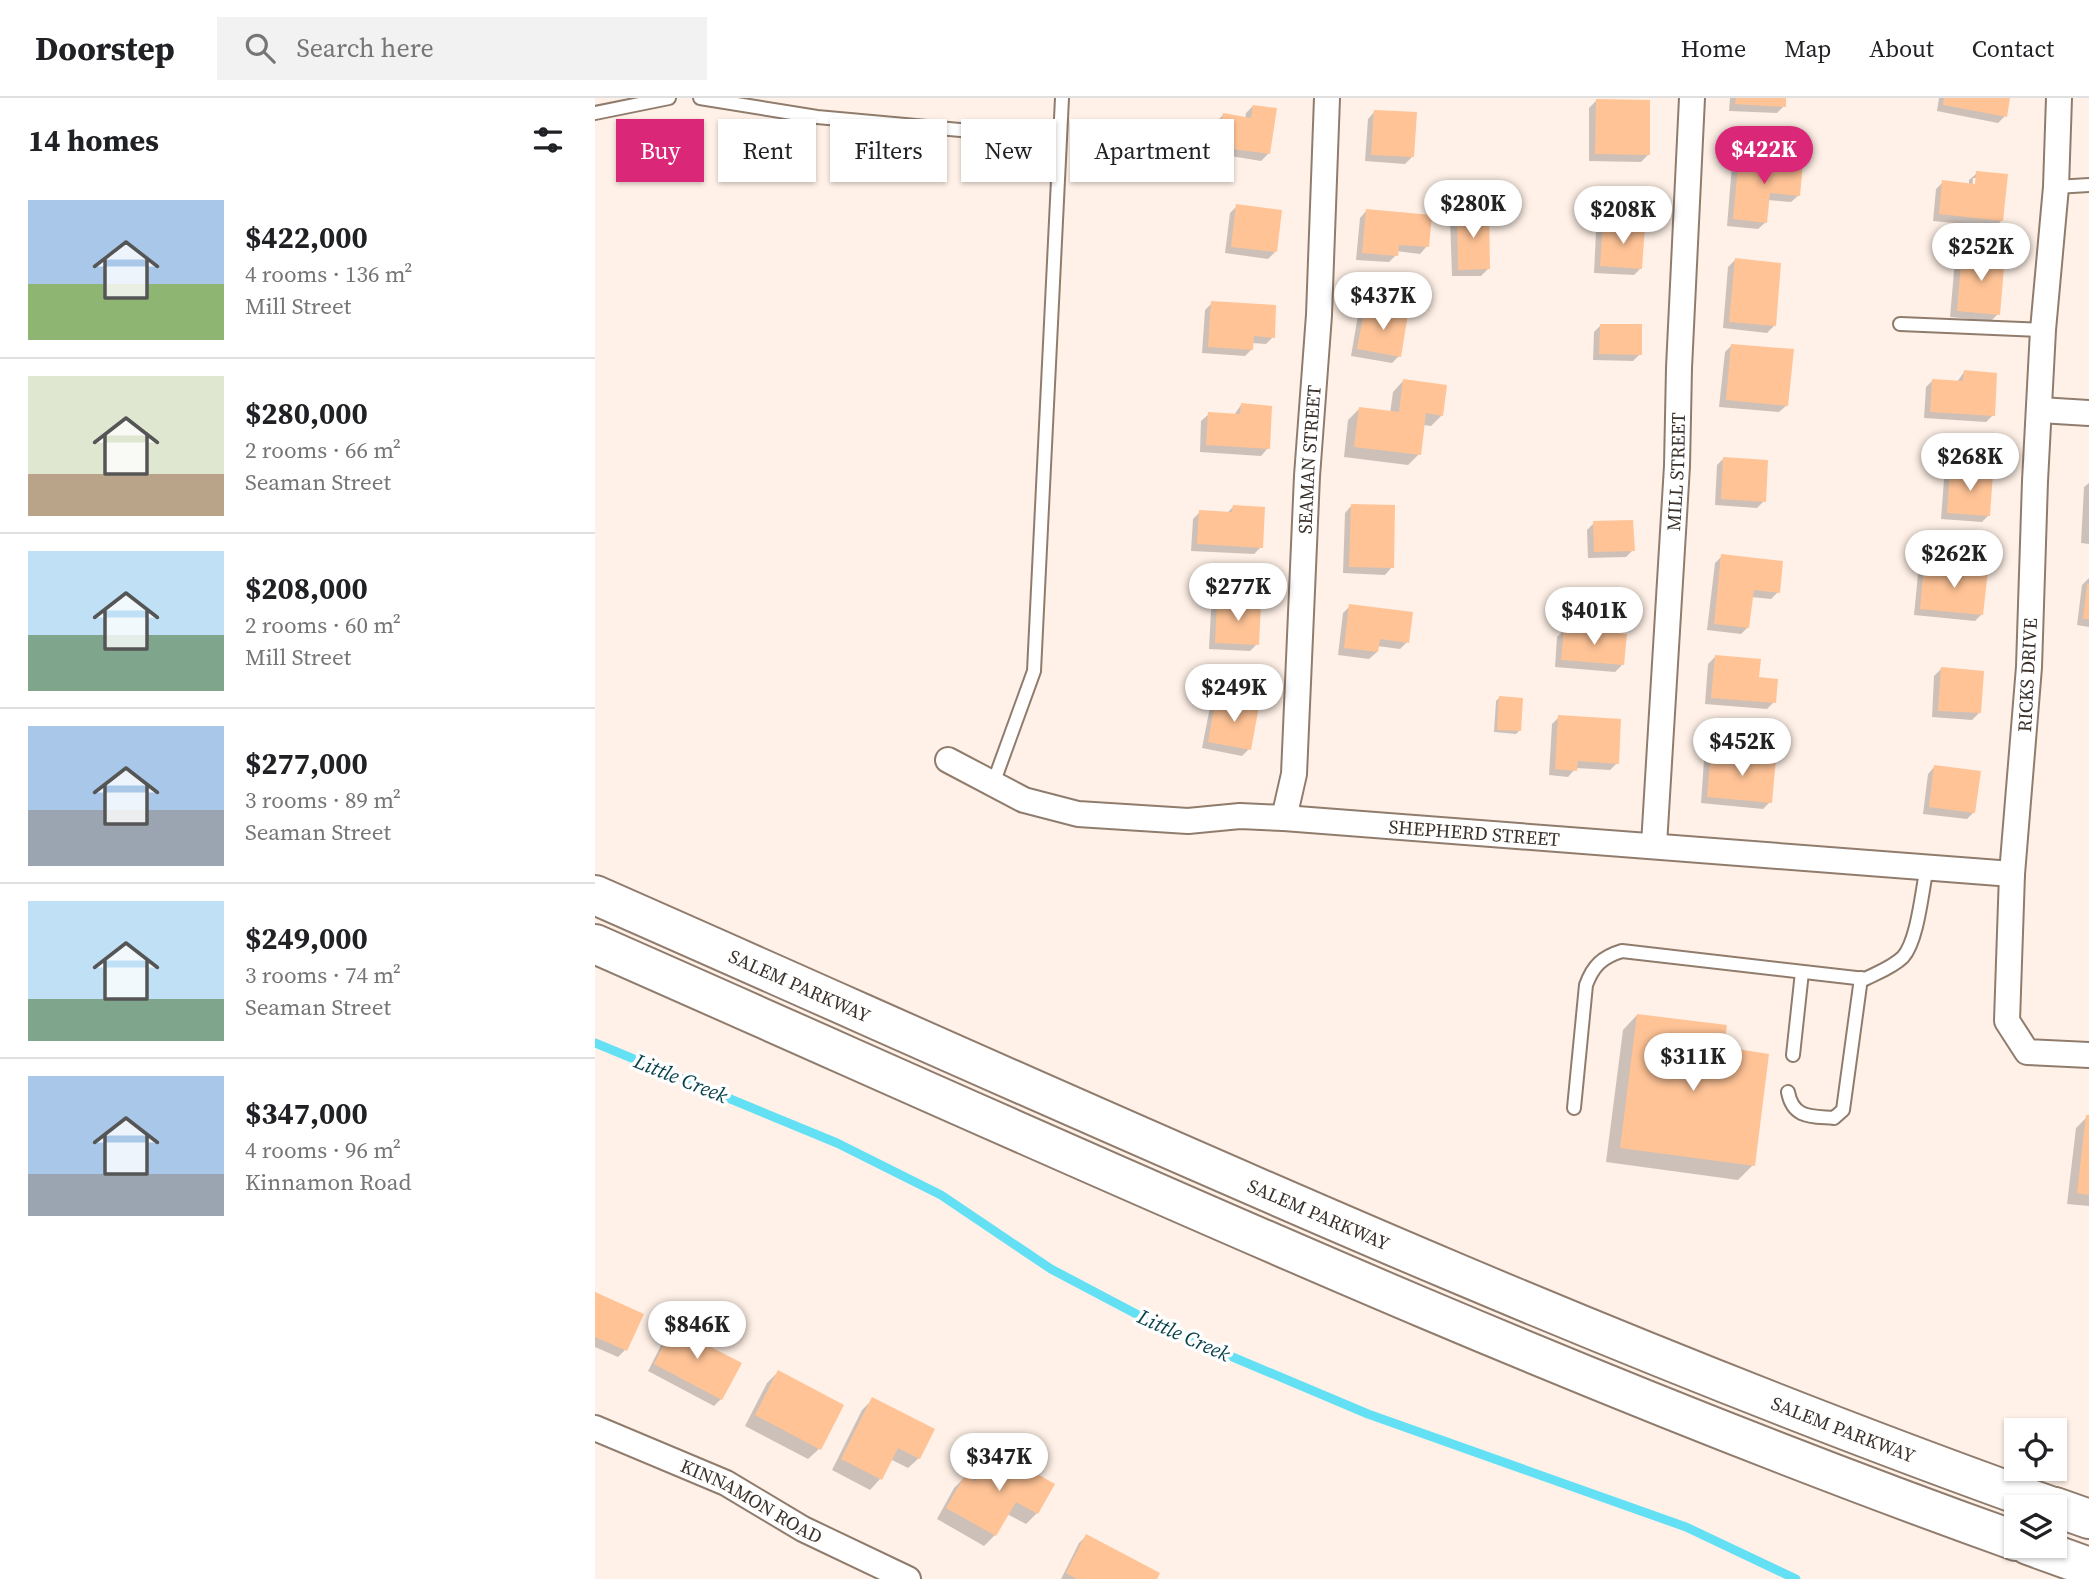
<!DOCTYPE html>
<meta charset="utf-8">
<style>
body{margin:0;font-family:"Source Serif 4",serif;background:#f2f2f2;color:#202124;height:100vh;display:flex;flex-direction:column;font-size:26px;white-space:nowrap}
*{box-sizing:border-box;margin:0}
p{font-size:23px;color:#757577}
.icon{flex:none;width:38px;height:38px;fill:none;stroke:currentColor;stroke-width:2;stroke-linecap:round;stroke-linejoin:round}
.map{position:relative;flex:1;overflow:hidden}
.sheet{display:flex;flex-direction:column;background:#fff;width:595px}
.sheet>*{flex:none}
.hud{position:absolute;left:21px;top:21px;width:665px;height:63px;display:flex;gap:14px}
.fabs{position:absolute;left:1409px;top:1320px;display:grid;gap:14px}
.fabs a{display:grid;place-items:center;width:63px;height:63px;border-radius:0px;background:#fff;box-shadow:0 2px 5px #0004;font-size:35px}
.price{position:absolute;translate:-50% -60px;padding:0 16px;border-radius:24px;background:#fff;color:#222;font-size:23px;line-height:46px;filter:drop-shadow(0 2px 4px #0008)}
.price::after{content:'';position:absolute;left:50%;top:42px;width:21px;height:16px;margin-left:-10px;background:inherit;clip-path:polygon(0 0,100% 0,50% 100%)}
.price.on{background:#db2777;color:#fff}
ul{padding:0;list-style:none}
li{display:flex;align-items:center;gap:21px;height:175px;padding:0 28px}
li+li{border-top:2px solid #e0e0e0}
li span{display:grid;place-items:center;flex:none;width:196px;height:140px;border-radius:0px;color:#555}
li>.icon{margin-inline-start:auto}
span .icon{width:84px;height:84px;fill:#fffc;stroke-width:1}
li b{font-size:30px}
h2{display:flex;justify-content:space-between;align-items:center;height:84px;padding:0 28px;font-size:30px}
.chip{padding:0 24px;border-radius:0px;background:#fff;box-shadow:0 2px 5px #0004;font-size:24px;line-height:63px}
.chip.on{background:#db2777;color:#fff}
header{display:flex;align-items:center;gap:42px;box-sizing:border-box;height:98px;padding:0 35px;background:#fff;border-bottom:2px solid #e0e0e0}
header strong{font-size:33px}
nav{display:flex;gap:38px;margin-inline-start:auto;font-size:24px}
.search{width:490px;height:63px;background:#f2f2f2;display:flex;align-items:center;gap:18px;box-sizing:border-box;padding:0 24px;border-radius:0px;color:#757577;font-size:26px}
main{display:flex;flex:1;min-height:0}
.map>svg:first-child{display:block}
</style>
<header>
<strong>Doorstep</strong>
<div class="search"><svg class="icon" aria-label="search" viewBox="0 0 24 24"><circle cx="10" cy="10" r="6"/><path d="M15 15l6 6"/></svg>Search here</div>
<nav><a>Home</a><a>Map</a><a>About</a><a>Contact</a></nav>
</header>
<main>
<section class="sheet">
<h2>14 homes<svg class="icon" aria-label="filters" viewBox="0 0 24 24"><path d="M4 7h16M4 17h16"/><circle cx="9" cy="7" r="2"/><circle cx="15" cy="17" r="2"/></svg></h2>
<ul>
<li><span style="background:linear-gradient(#a9c7e8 60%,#8fb573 0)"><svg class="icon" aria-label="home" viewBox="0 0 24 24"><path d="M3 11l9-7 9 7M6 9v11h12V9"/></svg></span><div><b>$422,000</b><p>4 rooms · 136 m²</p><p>Mill Street</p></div></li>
<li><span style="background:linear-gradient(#dfe7d0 70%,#b9a48a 0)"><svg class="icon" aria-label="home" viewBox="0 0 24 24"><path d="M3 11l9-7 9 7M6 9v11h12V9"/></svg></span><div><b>$280,000</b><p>2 rooms · 66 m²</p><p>Seaman Street</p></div></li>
<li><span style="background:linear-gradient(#bfe0f5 60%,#7fa58c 0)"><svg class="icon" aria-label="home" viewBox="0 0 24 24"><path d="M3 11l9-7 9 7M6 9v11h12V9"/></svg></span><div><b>$208,000</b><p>2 rooms · 60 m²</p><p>Mill Street</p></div></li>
<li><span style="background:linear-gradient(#a9c7e8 60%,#9aa5b1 0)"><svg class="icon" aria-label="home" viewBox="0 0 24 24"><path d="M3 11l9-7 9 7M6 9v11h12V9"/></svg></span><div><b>$277,000</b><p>3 rooms · 89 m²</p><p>Seaman Street</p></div></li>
<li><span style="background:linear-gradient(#bfe0f5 70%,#7fa58c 0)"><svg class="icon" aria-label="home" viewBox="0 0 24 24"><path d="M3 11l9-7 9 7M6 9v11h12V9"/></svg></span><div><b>$249,000</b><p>3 rooms · 74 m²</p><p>Seaman Street</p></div></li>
<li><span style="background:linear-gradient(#a9c7e8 70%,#9aa5b1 0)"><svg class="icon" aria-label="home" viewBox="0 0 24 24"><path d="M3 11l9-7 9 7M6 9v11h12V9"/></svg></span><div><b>$347,000</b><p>4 rooms · 96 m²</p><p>Kinnamon Road</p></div></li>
</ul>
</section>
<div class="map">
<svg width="1494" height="1481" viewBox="0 0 1494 1481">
<rect width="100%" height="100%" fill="#fff1e7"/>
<g fill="#0003" fill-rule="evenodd">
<path d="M1135,0H1189V8L1182,15L1134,13Z"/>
<path d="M1344,0H1413L1410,18L1403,25L1342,13Z"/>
<path d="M1001,3L1053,57L1046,64L994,63V10Z"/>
<path d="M658,8L673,56L666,63L617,55L621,24L628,17L650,21L651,15Z"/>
<path d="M780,13L817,59L810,66L770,63L773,21Z"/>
<path d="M1144,60L1204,97L1196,104L1172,102L1171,124L1163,131L1132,128L1137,67Z"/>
<path d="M1382,75L1407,122L1400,129L1338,123L1341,91L1348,84L1374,87V82ZM1378,80H1382L1380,95L1377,94Z"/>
<path d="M642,108L680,154L673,161L630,155L635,115Z"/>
<path d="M772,112L832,148L825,156L801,153V157L794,164L761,162L765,120Z"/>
<path d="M862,114L893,171L886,178H857L855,121Z"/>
<path d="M1008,127L1046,170L1039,177L999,175L1001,134Z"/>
<path d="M1367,155L1403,216L1396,223L1355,219L1360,162Z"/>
<path d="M1140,162L1179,228L1172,235L1128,230L1133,169Z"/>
<path d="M617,205L678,239L671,246L657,245V251L650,258L607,255L610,212Z"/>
<path d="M771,210L804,258L797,265L756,258L763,217Z"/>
<path d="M1006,227L1045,256L1038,263L998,262L999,234Z"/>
<path d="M1137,247L1192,307L1184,314L1124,309L1130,254Z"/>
<path d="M1369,274L1398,317L1391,324L1329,320L1331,289L1338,282L1362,284Z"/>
<path d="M808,283L847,317L836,328L828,327L824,356L813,367L749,359L753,322L764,311L795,315L798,294Z"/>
<path d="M646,307L673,350L666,358L605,354L606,323L614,316L639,317Z"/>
<path d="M1129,360L1169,403L1162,410L1120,407L1122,367Z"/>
<path d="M1356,374L1394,417L1387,424L1346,421L1349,381Z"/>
<path d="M1494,385V446L1486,445L1489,389Z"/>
<path d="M757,407L797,469L790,477L748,475L750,415Z"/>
<path d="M638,409L666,449L659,456L596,453L598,421L605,414L631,416Z"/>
<path d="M999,425L1038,452L1031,459L993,460L992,432Z"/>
<path d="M1127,458L1183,494L1176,501L1156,499L1153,529L1146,536L1112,532L1120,465Z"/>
<path d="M1330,469L1387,516L1380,523L1319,517L1323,476Z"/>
<path d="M1494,480V529L1482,527L1487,487Z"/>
<path d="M623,505L662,546L655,553L614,551L616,512Z"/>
<path d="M755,508L812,544L805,551L782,548V554L774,561L743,557L748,515Z"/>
<path d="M969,532L1027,567L1020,574L960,569L962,539Z"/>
<path d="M1120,559L1162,581L1179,604L1172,611L1110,606L1113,566Z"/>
<path d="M1346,571L1384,615L1377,622L1337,619L1339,578Z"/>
<path d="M904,600L924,633L921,636L899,634L901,603Z"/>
<path d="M622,602L654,651L647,658L607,650L615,609Z"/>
<path d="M964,619L1022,665L1015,672L981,670L973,679L954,677L957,626Z"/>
<path d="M1116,655L1175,704L1168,711L1106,705L1109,662Z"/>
<path d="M1340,668L1379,714L1372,721L1328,716L1333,676Z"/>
<path d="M1042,917L1127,951L1158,1067L1143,1082L1011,1064L1028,932Z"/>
<path d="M1492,1019H1494V1108L1472,1106L1481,1030Z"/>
<path d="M0,1195L47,1217L30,1252L23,1259L0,1249Z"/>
<path d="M82,1223L105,1245L126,1301L119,1308L53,1273L75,1230Z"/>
<path d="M183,1274L224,1351L213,1361L150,1328L172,1285Z"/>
<path d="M278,1301L324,1360L313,1370L295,1361L285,1381L275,1392L237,1372L267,1312Z"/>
<path d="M398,1353L458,1386L442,1415L431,1426L412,1416L400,1437L389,1448L342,1421L359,1390L370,1379L377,1383L388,1364Z"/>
<path d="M491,1438L560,1481H466L484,1445Z"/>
</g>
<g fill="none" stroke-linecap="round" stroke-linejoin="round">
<path stroke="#64e0f5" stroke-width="9" d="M0,945L242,1045L346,1097L456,1171L564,1228L773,1316L1091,1429L1201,1481"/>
</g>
<g fill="#ffc396">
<path d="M1141,0H1191V9L1140,6Z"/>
<path d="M1349,0H1415L1412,19L1348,7Z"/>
<path d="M1001,1L1055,2V57L1000,56Z"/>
<path d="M658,7L682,10L675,56L623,49L628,15L656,20Z"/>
<path d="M779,12L822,14L819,59L776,57Z"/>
<path d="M1144,58L1208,65L1205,98L1175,95L1172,125L1138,121Z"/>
<path d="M1381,73L1413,76L1408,123L1344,116L1347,82L1380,86Z"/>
<path d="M641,106L687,112L682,154L636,149Z"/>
<path d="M771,111L837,117L834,149L804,147L803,158L767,155Z"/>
<path d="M894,112L895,171L863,172L862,113Z"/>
<path d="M1008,125L1050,128L1047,171L1005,168Z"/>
<path d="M1367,153L1410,157L1405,217L1362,213Z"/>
<path d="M1140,160L1186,165L1181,228L1134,224Z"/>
<path d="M616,203L681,207L680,240L659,238L658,252L613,249Z"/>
<path d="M770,208L813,216L806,259L762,251Z"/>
<path d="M1005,226H1047V257L1004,256Z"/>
<path d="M1136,246L1199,251L1193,308L1131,302Z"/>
<path d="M1369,272L1402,275L1400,318L1335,314L1337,281L1368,283Z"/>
<path d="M808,281L852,287L848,318L831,315L826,357L759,349L764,309L804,314Z"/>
<path d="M646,305L677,308L675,351L611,347L613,314L645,316Z"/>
<path d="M1128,359L1173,362L1171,404L1126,401Z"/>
<path d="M1355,372L1398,375L1395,418L1352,415Z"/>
<path d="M756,406L800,407L799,470L754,469Z"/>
<path d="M638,407L670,409L668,450L602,446L604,412L637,414Z"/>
<path d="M1038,422L1040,453L999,454L998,423Z"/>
<path d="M1126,456L1188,463L1185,495L1159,492L1154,530L1119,526Z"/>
<path d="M1329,467L1393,473L1388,517L1325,511Z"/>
<path d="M1492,486H1494V521H1488Z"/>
<path d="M622,503L666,505L664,547L620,545Z"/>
<path d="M754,506L818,514L814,545L785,541L783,554L749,550Z"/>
<path d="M969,530L1032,536L1029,567L966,562Z"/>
<path d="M1120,557L1166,561L1164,579L1183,581L1181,605L1116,600Z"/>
<path d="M1346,569L1389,573L1386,615L1343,613Z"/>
<path d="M904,598L928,600L926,633L902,632Z"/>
<path d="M621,600L664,608L656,652L613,644Z"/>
<path d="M963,617L1026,621L1024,666L983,663L982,673L960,671Z"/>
<path d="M1116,654L1181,660L1177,705L1112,699Z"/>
<path d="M1339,667L1386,673L1380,715L1334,709Z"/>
<path d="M1042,916L1132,927L1129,949L1174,956L1160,1068L1025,1050Z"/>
<path d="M1491,1017H1494V1097L1482,1095Z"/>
<path d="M0,1194L49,1216L32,1253L0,1239Z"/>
<path d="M82,1221L112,1237L108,1245L147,1265L127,1302L59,1266Z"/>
<path d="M183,1272L249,1307L226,1352L160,1317Z"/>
<path d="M277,1299L340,1331L325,1361L303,1350L287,1382L246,1361Z"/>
<path d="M398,1351L460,1386L443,1416L421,1404L401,1438L351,1410L370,1377L380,1383Z"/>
<path d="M491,1436L565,1475L562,1481H482L471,1475Z"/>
</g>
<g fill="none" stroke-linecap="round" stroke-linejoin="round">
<g stroke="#907c6d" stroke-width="16">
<g id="service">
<path d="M105,0L222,19L465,41"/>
<path d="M0,15L74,0"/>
<path d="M1461,89L1494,87"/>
<path d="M1305,226L1448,232"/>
<path d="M398,686L439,573L467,0"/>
<path d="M1198,957L1207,874"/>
<path d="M1193,994C1198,1021 1217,1018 1239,1020L1248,1012L1266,880"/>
<path d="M979,1010L991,887C998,868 1007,859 1027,853L1270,881C1282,875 1298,869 1308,859C1323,842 1327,792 1332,769"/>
</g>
</g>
<g stroke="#907c6d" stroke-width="28">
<g id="minor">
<path d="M1464,0L1461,89L1448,232L1440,383L1434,569L1417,776L1412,923L1432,954L1494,957"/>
<path d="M1445,312L1494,315"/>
<path id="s1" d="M353,662L429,702L483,716L593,723L645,718L689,720L1417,776"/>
<path id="s2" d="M689,720L699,676L712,378L724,217L732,0"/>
<path id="s3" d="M1059,747L1082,368L1084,270L1097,0"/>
<path id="s4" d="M0,1330L131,1385L208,1431L313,1481"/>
</g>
</g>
<g stroke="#907c6d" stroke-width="42">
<g id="motorway">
<path id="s5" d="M0,797C482,1009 961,1232 1458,1409"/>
<path d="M0,846C470,1053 937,1270 1421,1443"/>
<path d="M1460,1409L1494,1421"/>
<path d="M1433,1447L1494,1469"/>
</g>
</g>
<use href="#service" stroke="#fff" stroke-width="12"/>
<use href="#minor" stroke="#fff" stroke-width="24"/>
<use href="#motorway" stroke="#fff" stroke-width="38"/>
</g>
<g text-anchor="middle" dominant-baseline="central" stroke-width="7" stroke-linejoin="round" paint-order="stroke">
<g font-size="19" fill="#3b322c" stroke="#fff">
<text stroke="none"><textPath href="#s2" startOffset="360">SEAMAN STREET</textPath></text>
<text stroke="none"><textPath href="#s3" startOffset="374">MILL STREET</textPath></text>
<text transform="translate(1432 577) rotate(-87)">RICKS DRIVE</text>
<text stroke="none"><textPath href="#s1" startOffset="539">SHEPHERD STREET</textPath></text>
<text stroke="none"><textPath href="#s5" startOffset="224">SALEM PARKWAY</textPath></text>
<text stroke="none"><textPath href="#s5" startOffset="791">SALEM PARKWAY</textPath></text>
<text stroke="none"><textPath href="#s5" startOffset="1358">SALEM PARKWAY</textPath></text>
<text stroke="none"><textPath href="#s4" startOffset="173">KINNAMON ROAD</textPath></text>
</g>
<g font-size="21" font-style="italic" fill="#07424b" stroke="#fff">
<text transform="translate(86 980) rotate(22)">Little Creek</text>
<text transform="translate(589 1237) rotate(24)">Little Creek</text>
</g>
</g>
</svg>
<div class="fabs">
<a><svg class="icon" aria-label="locate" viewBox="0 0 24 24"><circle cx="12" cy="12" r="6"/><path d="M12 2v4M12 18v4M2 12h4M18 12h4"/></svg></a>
<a><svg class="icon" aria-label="layers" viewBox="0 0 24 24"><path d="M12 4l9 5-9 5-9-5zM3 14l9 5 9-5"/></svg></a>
</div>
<b class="price on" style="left:1169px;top:88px">$422K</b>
<b class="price" style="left:878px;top:142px">$280K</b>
<b class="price" style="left:1028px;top:148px">$208K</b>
<b class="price" style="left:1386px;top:185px">$252K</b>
<b class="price" style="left:788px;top:234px">$437K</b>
<b class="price" style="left:1375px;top:395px">$268K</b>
<b class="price" style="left:1359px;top:492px">$262K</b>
<b class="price" style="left:643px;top:525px">$277K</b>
<b class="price" style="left:999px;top:549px">$401K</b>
<b class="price" style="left:639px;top:626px">$249K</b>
<b class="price" style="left:1147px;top:680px">$452K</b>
<b class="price" style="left:1098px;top:995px">$311K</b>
<b class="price" style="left:102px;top:1263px">$846K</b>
<b class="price" style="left:404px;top:1395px">$347K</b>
<div class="hud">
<a class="chip on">Buy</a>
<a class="chip">Rent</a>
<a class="chip">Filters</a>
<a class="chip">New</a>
<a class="chip">Apartment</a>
</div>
</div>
</main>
